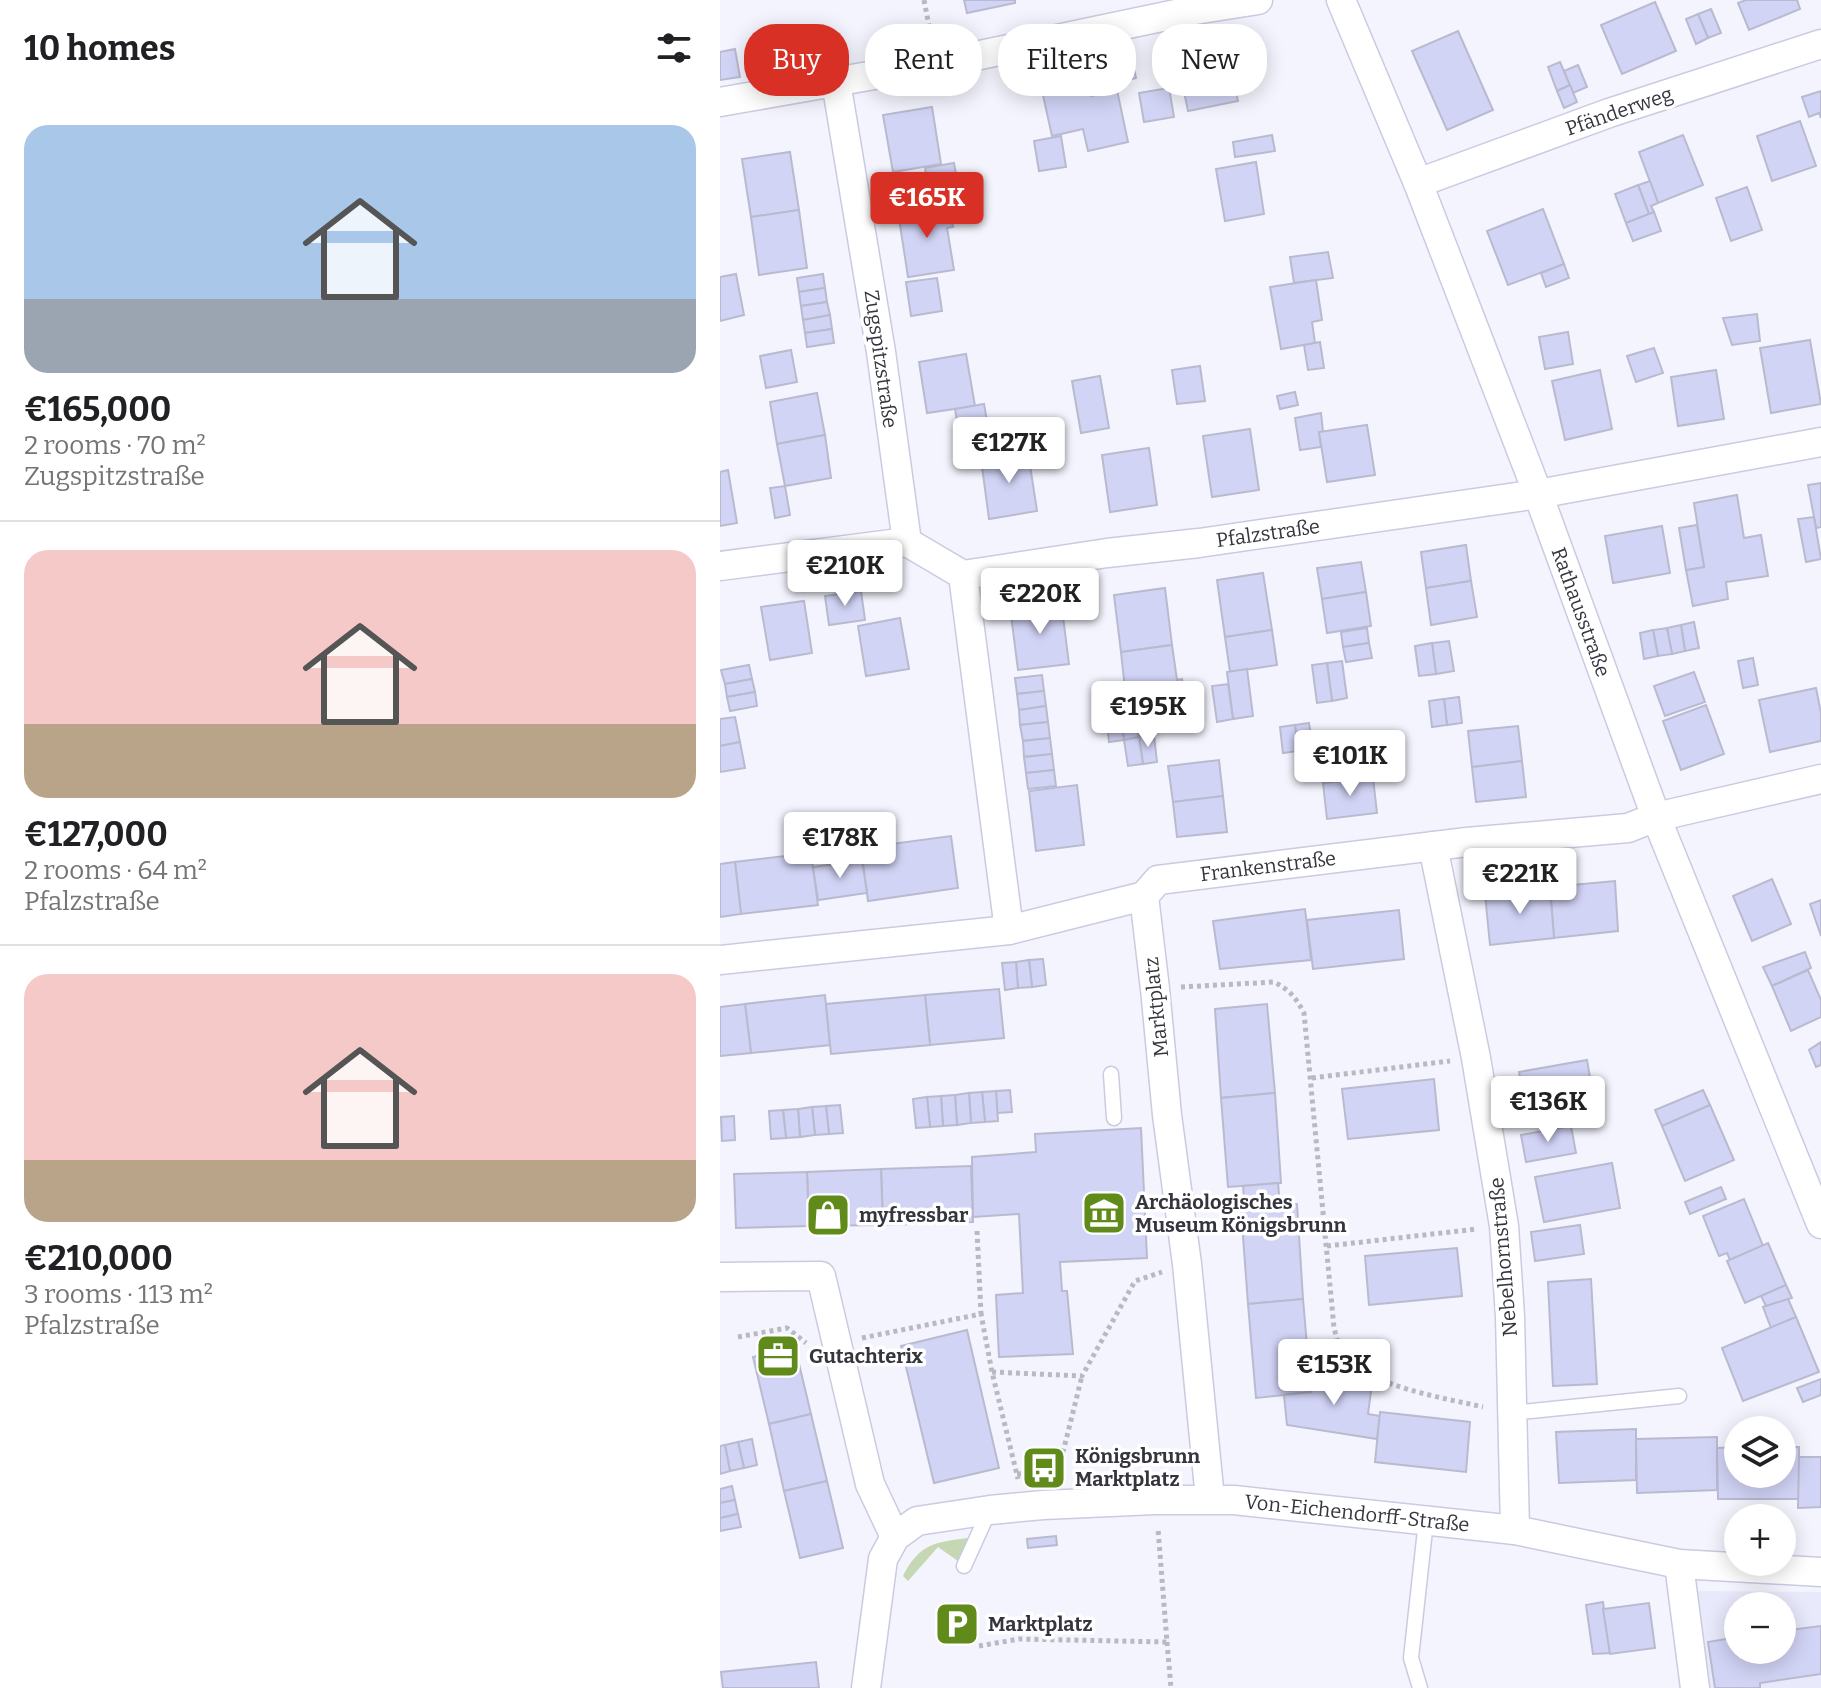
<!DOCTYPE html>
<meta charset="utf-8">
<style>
body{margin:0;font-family:Bitter,serif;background:#f2f2f2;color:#202124;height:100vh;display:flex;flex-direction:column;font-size:30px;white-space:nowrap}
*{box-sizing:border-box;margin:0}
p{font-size:26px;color:#757577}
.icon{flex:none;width:44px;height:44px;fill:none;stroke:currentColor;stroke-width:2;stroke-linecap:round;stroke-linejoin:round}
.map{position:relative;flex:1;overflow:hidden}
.drawer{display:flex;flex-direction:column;background:#fff;width:720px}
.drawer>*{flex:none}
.top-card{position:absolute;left:24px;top:24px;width:760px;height:72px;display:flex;gap:16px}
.controls{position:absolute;left:1004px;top:1416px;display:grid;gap:16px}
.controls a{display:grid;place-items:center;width:72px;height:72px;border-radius:50%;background:#fff;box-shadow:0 4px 20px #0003;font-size:40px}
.price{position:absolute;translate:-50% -68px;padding:0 18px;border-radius:8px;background:#fff;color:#222;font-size:26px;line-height:52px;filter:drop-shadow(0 2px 4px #0008)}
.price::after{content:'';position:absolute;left:50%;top:48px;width:24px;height:18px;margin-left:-12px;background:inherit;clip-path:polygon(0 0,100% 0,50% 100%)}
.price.on{background:#d93025;color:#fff}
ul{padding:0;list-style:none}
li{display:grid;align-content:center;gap:16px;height:424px;padding:0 24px}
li+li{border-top:2px solid #e0e0e0}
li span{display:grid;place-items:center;height:248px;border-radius:24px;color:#555}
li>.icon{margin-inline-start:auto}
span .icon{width:144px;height:144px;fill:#fffc;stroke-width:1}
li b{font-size:34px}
h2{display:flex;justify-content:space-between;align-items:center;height:96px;padding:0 24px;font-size:34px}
.pill{padding:0 28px;border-radius:32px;background:#fff;box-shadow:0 4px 20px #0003;font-size:28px;line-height:72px}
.pill.on{background:#d93025;color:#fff}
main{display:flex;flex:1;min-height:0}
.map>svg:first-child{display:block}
</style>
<main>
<section class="drawer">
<h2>10 homes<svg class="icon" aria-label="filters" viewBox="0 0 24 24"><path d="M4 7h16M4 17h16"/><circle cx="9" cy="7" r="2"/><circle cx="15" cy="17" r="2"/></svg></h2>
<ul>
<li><span style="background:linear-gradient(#a9c7e8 70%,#9aa5b1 0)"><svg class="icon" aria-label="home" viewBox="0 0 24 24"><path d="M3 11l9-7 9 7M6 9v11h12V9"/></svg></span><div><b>€165,000</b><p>2 rooms · 70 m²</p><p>Zugspitzstraße</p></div></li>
<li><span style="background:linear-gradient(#f6c9c9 70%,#b9a48a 0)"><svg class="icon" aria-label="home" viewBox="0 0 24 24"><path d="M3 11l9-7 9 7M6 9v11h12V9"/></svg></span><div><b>€127,000</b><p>2 rooms · 64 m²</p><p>Pfalzstraße</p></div></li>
<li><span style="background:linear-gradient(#f6c9c9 75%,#b9a48a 0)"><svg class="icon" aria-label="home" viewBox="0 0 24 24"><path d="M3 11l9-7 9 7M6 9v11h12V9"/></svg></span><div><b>€210,000</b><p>3 rooms · 113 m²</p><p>Pfalzstraße</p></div></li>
</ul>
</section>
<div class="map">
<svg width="1101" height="1688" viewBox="0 0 1101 1688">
<rect width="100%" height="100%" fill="#f3f4fd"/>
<path fill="#e8e9fb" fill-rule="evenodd" d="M973,1591L1101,1592V1688H985ZM1018,1606H1062V1650H1018Z"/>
<path fill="#c6d7b4" d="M248,1538L250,1542L238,1561L218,1547L188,1581L183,1576C199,1544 215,1542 248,1538Z"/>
<g fill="#d2d4f6" stroke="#b9bacf" stroke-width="2">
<path d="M244,0H295V3L247,13Z"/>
<path d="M1026,0H1077L1080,9L1029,30L1018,3Z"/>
<path d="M935,2L956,51L902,74L881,25Z"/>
<path d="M991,9L1001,33L988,38L978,14Z"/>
<path d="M978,14L988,38L976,44L966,19Z"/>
<path d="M738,31L773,110L727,130L692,51Z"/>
<path d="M507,48L518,101L468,111L457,58Z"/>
<path d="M15,49L20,77L0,80V52Z"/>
<path d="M411,54L416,78L403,81L398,56Z"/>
<path d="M398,56L403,81L389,83L385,59Z"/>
<path d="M840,62L850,85L837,91L828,67Z"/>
<path d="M858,65L867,87L853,93L844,71Z"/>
<path d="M367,76L371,96L397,90L408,142L368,151L363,129L332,136L321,86Z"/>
<path d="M850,85L857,102L844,108L837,91Z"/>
<path d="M449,88L454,117L424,122L419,93Z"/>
<path d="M1101,91V118L1099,113L1089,117L1082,97Z"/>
<path d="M212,107L221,164L173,172L163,115Z"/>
<path d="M1080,121L1096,166L1052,181L1037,136Z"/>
<path d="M552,135L555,151L515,157L513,142Z"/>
<path d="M963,135L983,185L938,203L919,152Z"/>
<path d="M341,136L346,167L319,171L314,141Z"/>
<path d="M70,152L79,210L31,217L22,159Z"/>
<path d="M536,162L544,214L505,221L496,169Z"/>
<path d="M234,163L238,186L209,191L205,168Z"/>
<path d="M930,181L938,203L931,206L934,212L929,214L918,185Z"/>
<path d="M918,185L929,214L906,223L895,194Z"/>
<path d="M1027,187L1042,230L1011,241L996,198Z"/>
<path d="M229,205L233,227L227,228L234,270L188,277L178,212Z"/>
<path d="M823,209L844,264L788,285L767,231Z"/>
<path d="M79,210L87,268L39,275L31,217Z"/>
<path d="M934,212L941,231L913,241L906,223Z"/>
<path d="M608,252L613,278L574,283L570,257Z"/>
<path d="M844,264L849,278L826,287L821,273Z"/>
<path d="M16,274L24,315L0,321V277Z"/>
<path d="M103,274L105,288L79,292L77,278Z"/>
<path d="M217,278L222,311L191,316L186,282Z"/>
<path d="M596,280L602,320L592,322L595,343L561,349L550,287Z"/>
<path d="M105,288L107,302L81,306L79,292Z"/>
<path d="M107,302L110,315L83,320L81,306Z"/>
<path d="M1037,314L1040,341L1012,345L1003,318Z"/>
<path d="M110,315L112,329L85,333L83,320Z"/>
<path d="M112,329L114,343L87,347L85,333Z"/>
<path d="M848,332L853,364L825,369L819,337Z"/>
<path d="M1090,340L1101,404L1051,413L1040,348Z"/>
<path d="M600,342L604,368L588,370L584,345Z"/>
<path d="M934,348L943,373L916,382L907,356Z"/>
<path d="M71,350L77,382L46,388L40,356Z"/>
<path d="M246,354L255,406L207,413L199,362Z"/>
<path d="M480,366L485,401L457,404L452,370Z"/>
<path d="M880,370L892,429L845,440L832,381Z"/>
<path d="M996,370L1004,419L958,426L951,377Z"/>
<path d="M380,376L389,428L361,433L352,381Z"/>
<path d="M575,392L578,405L560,409L557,396Z"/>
<path d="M97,393L105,435L57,444L50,402Z"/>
<path d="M264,404L268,427L239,432L235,409Z"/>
<path d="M601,413L603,432H599L601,447L580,450L575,418Z"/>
<path d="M303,424L306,447L260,454L257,430Z"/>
<path d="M647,425L655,475L607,482L599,432Z"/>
<path d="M530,429L539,490L492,497L483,436Z"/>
<path d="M105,435L111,478L65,486L57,444Z"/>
<path d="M429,448L437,505L390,512L382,455Z"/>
<path d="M308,452L317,511L269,519L261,459Z"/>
<path d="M8,470L17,523L0,526V472Z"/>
<path d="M1101,483V527L1096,528L1088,485Z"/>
<path d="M65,486L70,515L55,518L50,488Z"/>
<path d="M1017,495L1024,538L1041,535L1048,576L1006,582L1008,599L973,606L966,570L984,567L974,503Z"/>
<path d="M1094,517L1101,559L1086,562L1078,519Z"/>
<path d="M977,525L984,567L966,570L959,528Z"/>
<path d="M942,526L950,573L893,583L885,536Z"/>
<path d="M746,545L751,581L706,588L701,552Z"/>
<path d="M641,562L646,592L602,599L597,568Z"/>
<path d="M543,573L552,630L505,637L497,580Z"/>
<path d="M751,581L757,617L711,625L706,588Z"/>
<path d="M445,588L452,645L401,652L394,595Z"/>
<path d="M141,591L145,620L109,625L105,596Z"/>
<path d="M646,592L651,626L607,633L602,599Z"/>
<path d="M84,601L92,653L50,660L41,607Z"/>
<path d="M341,601L349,664L298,670L290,607Z"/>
<path d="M180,618L189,669L146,676L138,626Z"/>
<path d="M974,622L979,648L965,651L961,625Z"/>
<path d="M961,625L965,651L952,654L947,628Z"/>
<path d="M647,628L649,643L623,647L621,632Z"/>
<path d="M947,628L952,654L938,656L933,630Z"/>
<path d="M552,630L557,665L510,672L505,637Z"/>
<path d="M933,630L938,656L924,659L920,633Z"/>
<path d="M729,641L734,671L716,674L712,643Z"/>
<path d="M649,643L652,658L626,662L623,647Z"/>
<path d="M712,643L716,674L699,676L695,646Z"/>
<path d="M452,645L457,680L462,679L464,694L429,698L428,686L405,689L401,652Z"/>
<path d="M1033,658L1038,685L1023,688L1018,661Z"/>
<path d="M622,661L627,698L612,701L607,663Z"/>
<path d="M607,663L612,701L597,703L592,665Z"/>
<path d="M29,665L32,679L5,684L1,670Z"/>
<path d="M527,669L533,716L513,719L507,672Z"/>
<path d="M974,672L985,702L945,716L934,686Z"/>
<path d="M322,675L324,691L297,694L295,678Z"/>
<path d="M32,679L35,692L7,697L5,684Z"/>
<path d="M508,684L513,719L497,722L492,686Z"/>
<path d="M1096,688L1101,713V741L1050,752L1039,700Z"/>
<path d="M324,691L326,706L299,710L297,694Z"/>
<path d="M35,692L37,706L10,711L7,697Z"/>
<path d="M739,697L742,723L727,725L724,699Z"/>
<path d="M724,699L727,725L712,727L709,701Z"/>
<path d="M986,705L1004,754L961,770L943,721Z"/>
<path d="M326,706L328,722L300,725L299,710Z"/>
<path d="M415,711L419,737L404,740L400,713Z"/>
<path d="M400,713L404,740L389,742L386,715Z"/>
<path d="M431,714L434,735L419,737L416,716Z"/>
<path d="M15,717L20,742L0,746V719Z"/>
<path d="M328,722L330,738L303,741L300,725Z"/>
<path d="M589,723L593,749L578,751L575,725Z"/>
<path d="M575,725L578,751L563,753L560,727Z"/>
<path d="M798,726L802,761L752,767L748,731Z"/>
<path d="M434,735L437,762L423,764L419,737Z"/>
<path d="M419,737L423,764L408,766L404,740Z"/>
<path d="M330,738L332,754L304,757L303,741Z"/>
<path d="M20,742L25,768L0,772V746Z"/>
<path d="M649,742L653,778L603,783L598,748Z"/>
<path d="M332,754L334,770L306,773L304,757Z"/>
<path d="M499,760L503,796L453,802L448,766Z"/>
<path d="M802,761L806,797L756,802L752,767Z"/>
<path d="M334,770L336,786L308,789L306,773Z"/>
<path d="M653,778L657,813L607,819L603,783Z"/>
<path d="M357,785L364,845L316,851L309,791Z"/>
<path d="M503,796L507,832L457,837L453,802Z"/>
<path d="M231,836L238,888L148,901L141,848Z"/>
<path d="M91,853L98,905L21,914L15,862Z"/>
<path d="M142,860L147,893L98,900L93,867Z"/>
<path d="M15,862L21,914L0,917V864Z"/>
<path d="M1052,879L1071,924L1032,941L1013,896Z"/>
<path d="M895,881L898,931L834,938L830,887Z"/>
<path d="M830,887L834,938L770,945L765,894Z"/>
<path d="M1101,900V936L1090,904Z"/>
<path d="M585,909L591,960L500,969L493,921Z"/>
<path d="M679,910L684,959L593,969L587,920Z"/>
<path d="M1085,952L1091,968L1052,986L1043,967Z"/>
<path d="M323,959L326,985L312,987L309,960Z"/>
<path d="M309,960L312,987L298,988L296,962Z"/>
<path d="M296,962L298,988L285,990L282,963Z"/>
<path d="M1088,970L1101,1000V1017L1071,1031L1052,986Z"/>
<path d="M279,989L284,1038L210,1045L205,995Z"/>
<path d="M105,995L110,1045L31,1053L25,1004Z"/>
<path d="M205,995L210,1045L111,1054L106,1004Z"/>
<path d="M25,1004L31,1053L0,1056V1007Z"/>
<path d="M547,1004L555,1093L501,1098L495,1009Z"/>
<path d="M1101,1042V1065L1096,1067L1089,1050Z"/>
<path d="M867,1060L875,1107L807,1119L799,1072Z"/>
<path d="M714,1079L719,1130L628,1139L622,1089Z"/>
<path d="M290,1090L292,1112L277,1113L276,1091Z"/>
<path d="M983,1090L990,1105L942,1126L935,1110Z"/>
<path d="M276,1091L278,1121L265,1122L262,1092Z"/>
<path d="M262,1092L265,1122L251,1123L249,1093Z"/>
<path d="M249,1093L251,1123L237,1125L235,1095Z"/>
<path d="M555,1093L561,1183L508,1187L501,1098Z"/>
<path d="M235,1095L237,1125L223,1126L221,1096Z"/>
<path d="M221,1096L223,1126L210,1127L207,1097Z"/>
<path d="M207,1097L210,1127L196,1128L193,1099Z"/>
<path d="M120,1105L123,1133L109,1134L106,1106Z"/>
<path d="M990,1105L1014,1160L965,1181L942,1126Z"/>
<path d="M106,1106L109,1134L95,1135L92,1107Z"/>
<path d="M92,1107L95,1135L80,1137L78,1109Z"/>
<path d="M78,1109L80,1137L66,1138L63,1110Z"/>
<path d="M63,1110L66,1138L51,1139L49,1111Z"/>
<path d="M14,1116L15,1140L2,1141L1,1117Z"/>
<path d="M851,1126L856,1153L806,1162L801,1135Z"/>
<path d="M421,1128L427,1258L340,1262L342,1291H347L353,1354L279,1357L276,1295L303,1293L299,1214L253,1217L252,1157L316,1152L315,1134Z"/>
<path d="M892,1163L900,1208L824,1222L815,1177Z"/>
<path d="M251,1166L253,1222L163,1225L161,1169Z"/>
<path d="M161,1169L163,1225L89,1226L87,1172Z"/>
<path d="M87,1172L89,1226L16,1228L14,1174Z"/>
<path d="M558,1183L560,1205L577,1204L583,1299L528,1304L521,1209H525L523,1186Z"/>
<path d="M1001,1187L1006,1199L970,1214L965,1202Z"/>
<path d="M1024,1199L1043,1246L1010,1260L1007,1253L999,1256L983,1216Z"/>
<path d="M860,1225L864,1254L815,1261L811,1232Z"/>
<path d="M1048,1243L1066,1285L1025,1303L1007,1261Z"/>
<path d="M737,1248L742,1296L649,1305L645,1256Z"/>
<path d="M871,1279L877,1384L833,1386L828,1282Z"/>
<path d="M1066,1285L1072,1298L1046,1306L1041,1296Z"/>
<path d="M583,1299L591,1392L536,1398L528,1304Z"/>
<path d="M1068,1299L1076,1317L1051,1328L1043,1307Z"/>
<path d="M1076,1317L1099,1372L1023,1401L1002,1348Z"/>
<path d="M247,1330L279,1468L214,1483L181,1346Z"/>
<path d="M75,1347L91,1414L49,1424L33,1357Z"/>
<path d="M589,1372L652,1384L648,1414L660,1416L657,1439L567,1425L564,1395L591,1392Z"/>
<path d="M1101,1379V1395L1083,1402L1077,1388Z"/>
<path d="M660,1412L750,1422L746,1472L655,1462Z"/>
<path d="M91,1414L107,1481L64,1491L49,1424Z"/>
<path d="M916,1429V1480L839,1483L836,1432Z"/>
<path d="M997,1437V1490L917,1493L916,1439Z"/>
<path d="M32,1439L37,1465L24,1468L18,1442Z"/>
<path d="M18,1442L24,1468L10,1471L5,1445Z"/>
<path d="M5,1445L10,1471L0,1474V1446Z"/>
<path d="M1018,1447V1474H1062V1447H1079V1499H998L997,1448Z"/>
<path d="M1079,1457H1101V1507L1078,1508Z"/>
<path d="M107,1481L123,1548L80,1558L64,1491Z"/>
<path d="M12,1486L15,1500L0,1503V1489Z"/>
<path d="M15,1500L18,1514L0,1518V1503Z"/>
<path d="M18,1514L21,1527L0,1531V1518Z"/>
<path d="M336,1536L337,1545L308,1548L307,1539Z"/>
<path d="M883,1602L890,1653L873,1654L866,1605Z"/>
<path d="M929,1603L935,1648L890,1654L883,1609Z"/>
<path d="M1101,1626V1674L1040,1683V1688H995L988,1642L1018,1637V1650H1062V1631Z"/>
<path d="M96,1662L99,1688H3L1,1672Z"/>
</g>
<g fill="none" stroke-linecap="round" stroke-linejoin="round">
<g stroke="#cacbe1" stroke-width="17">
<g id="service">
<path d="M391,1074L394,1118"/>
<path d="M791,1413L959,1396"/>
<path d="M244,1566L269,1511"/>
<path d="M700,1688L691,1658L706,1521"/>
</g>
</g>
<g stroke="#cacbe1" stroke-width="31">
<g id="minor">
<path d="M621,0L698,183L818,494L936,817L1101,1224"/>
<path d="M116,82L161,352L187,542"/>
<path d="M0,102L217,64L475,10L538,0"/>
<path d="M698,183L889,113L1101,44"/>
<path d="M0,566L187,542L243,575L387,553L479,543L818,494L1101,442"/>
<path d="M243,575L289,930"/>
<path d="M713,846L756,1058L784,1226L790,1316L795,1530"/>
<path d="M424,896L435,989L447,1115L467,1264L490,1499"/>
<path d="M0,960L289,930L424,896L438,880L747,842L908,828L936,817L1101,779"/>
<path d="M0,1277L101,1276L150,1484L175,1537"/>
<path d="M959,1564L975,1688"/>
<path d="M146,1688L163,1559L175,1537L197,1521L270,1510L323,1505L435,1500H514L795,1530L959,1564L1101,1572"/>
</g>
</g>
<g stroke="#b9b9c2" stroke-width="5" stroke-dasharray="4 4" stroke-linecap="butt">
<path d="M204,0L211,36"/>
<path d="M461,987L554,982C570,990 576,998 584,1013L614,1328C617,1338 618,1348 625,1356C651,1387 725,1398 763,1407"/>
<path d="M592,1078L730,1061"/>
<path d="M257,1231L261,1314"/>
<path d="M607,1246L757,1229"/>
<path d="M18,1337L67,1328L86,1343"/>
<path d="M142,1338L261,1314L272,1372L298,1479"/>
<path d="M272,1372L362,1376L415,1281L442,1272"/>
<path d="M334,1472H338L362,1376"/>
<path d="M297,1474L320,1473"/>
<path d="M447,1642L451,1688"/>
<path d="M259,1646L299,1639L447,1642L438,1529"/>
</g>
<use href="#service" stroke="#fff" stroke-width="14"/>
<use href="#minor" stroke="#fff" stroke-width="28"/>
</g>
<defs>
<g id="museum-square" transform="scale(2.3)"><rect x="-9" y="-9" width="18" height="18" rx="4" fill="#608a19" stroke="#fff"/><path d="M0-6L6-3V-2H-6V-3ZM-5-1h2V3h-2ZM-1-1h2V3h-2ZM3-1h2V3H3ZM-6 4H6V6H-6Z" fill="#fff"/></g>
<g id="shop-square" transform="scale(2.3)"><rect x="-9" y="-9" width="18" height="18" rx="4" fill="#608a19" stroke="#fff"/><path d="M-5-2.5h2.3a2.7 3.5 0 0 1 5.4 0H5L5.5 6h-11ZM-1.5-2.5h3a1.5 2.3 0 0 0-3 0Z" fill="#fff"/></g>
<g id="office-square" transform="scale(2.3)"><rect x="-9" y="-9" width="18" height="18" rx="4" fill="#608a19" stroke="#fff"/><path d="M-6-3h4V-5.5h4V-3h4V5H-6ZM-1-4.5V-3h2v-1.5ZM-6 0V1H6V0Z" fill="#fff"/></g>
<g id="bus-square" transform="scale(2.3)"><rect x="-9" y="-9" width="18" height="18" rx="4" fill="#608a19" stroke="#fff"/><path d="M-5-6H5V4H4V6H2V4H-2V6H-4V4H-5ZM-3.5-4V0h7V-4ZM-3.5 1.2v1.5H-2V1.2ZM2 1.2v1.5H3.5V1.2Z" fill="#fff"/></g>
<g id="parking-square" transform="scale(2.3)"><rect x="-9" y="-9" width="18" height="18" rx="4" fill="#608a19" stroke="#fff"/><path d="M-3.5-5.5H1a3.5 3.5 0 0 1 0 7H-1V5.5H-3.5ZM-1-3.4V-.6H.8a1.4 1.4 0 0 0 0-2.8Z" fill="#fff"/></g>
</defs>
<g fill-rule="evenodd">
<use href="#museum-square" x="384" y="1213"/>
<use href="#shop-square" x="108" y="1215"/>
<use href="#office-square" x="58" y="1356"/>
<use href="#bus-square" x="324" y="1468"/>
<use href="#parking-square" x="237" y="1624"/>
</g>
<g text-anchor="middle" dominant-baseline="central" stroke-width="7" stroke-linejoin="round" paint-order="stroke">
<g font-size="20" fill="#35353e" stroke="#fff">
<text transform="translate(899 111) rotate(-19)">Pfänderweg</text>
<text transform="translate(161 359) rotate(82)">Zugspitzstraße</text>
<text transform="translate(548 533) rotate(-8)">Pfalzstraße</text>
<text transform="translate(861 612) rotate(70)">Rathausstraße</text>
<text transform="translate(548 866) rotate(-7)">Frankenstraße</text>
<text transform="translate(436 1007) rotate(-96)">Marktplatz</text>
<text transform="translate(783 1257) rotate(-95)">Nebelhornstraße</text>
<text transform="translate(637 1513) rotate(6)">Von-Eichendorff-Straße</text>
</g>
<g font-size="20" font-weight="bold" fill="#35353e" stroke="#fff" text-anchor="start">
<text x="415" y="1202">Archäologisches<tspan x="415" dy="23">Museum Königsbrunn</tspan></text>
<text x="139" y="1215">myfressbar</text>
<text x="89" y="1356">Gutachterix</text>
<text x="355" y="1456">Königsbrunn<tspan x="355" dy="23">Marktplatz</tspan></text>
<text x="268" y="1624">Marktplatz</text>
</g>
</g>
</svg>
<div class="controls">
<a><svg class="icon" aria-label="layers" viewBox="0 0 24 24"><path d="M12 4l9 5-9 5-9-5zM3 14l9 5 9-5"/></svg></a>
<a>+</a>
<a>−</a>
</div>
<b class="price on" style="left:207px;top:240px">€165K</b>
<b class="price" style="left:289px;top:485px">€127K</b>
<b class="price" style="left:125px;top:608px">€210K</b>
<b class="price" style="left:320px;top:636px">€220K</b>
<b class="price" style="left:428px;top:749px">€195K</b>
<b class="price" style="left:630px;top:798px">€101K</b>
<b class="price" style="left:120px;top:880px">€178K</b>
<b class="price" style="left:800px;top:916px">€221K</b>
<b class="price" style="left:828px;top:1144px">€136K</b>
<b class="price" style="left:614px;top:1407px">€153K</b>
<div class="top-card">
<a class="pill on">Buy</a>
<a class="pill">Rent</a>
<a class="pill">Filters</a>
<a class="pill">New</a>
</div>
</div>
</main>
